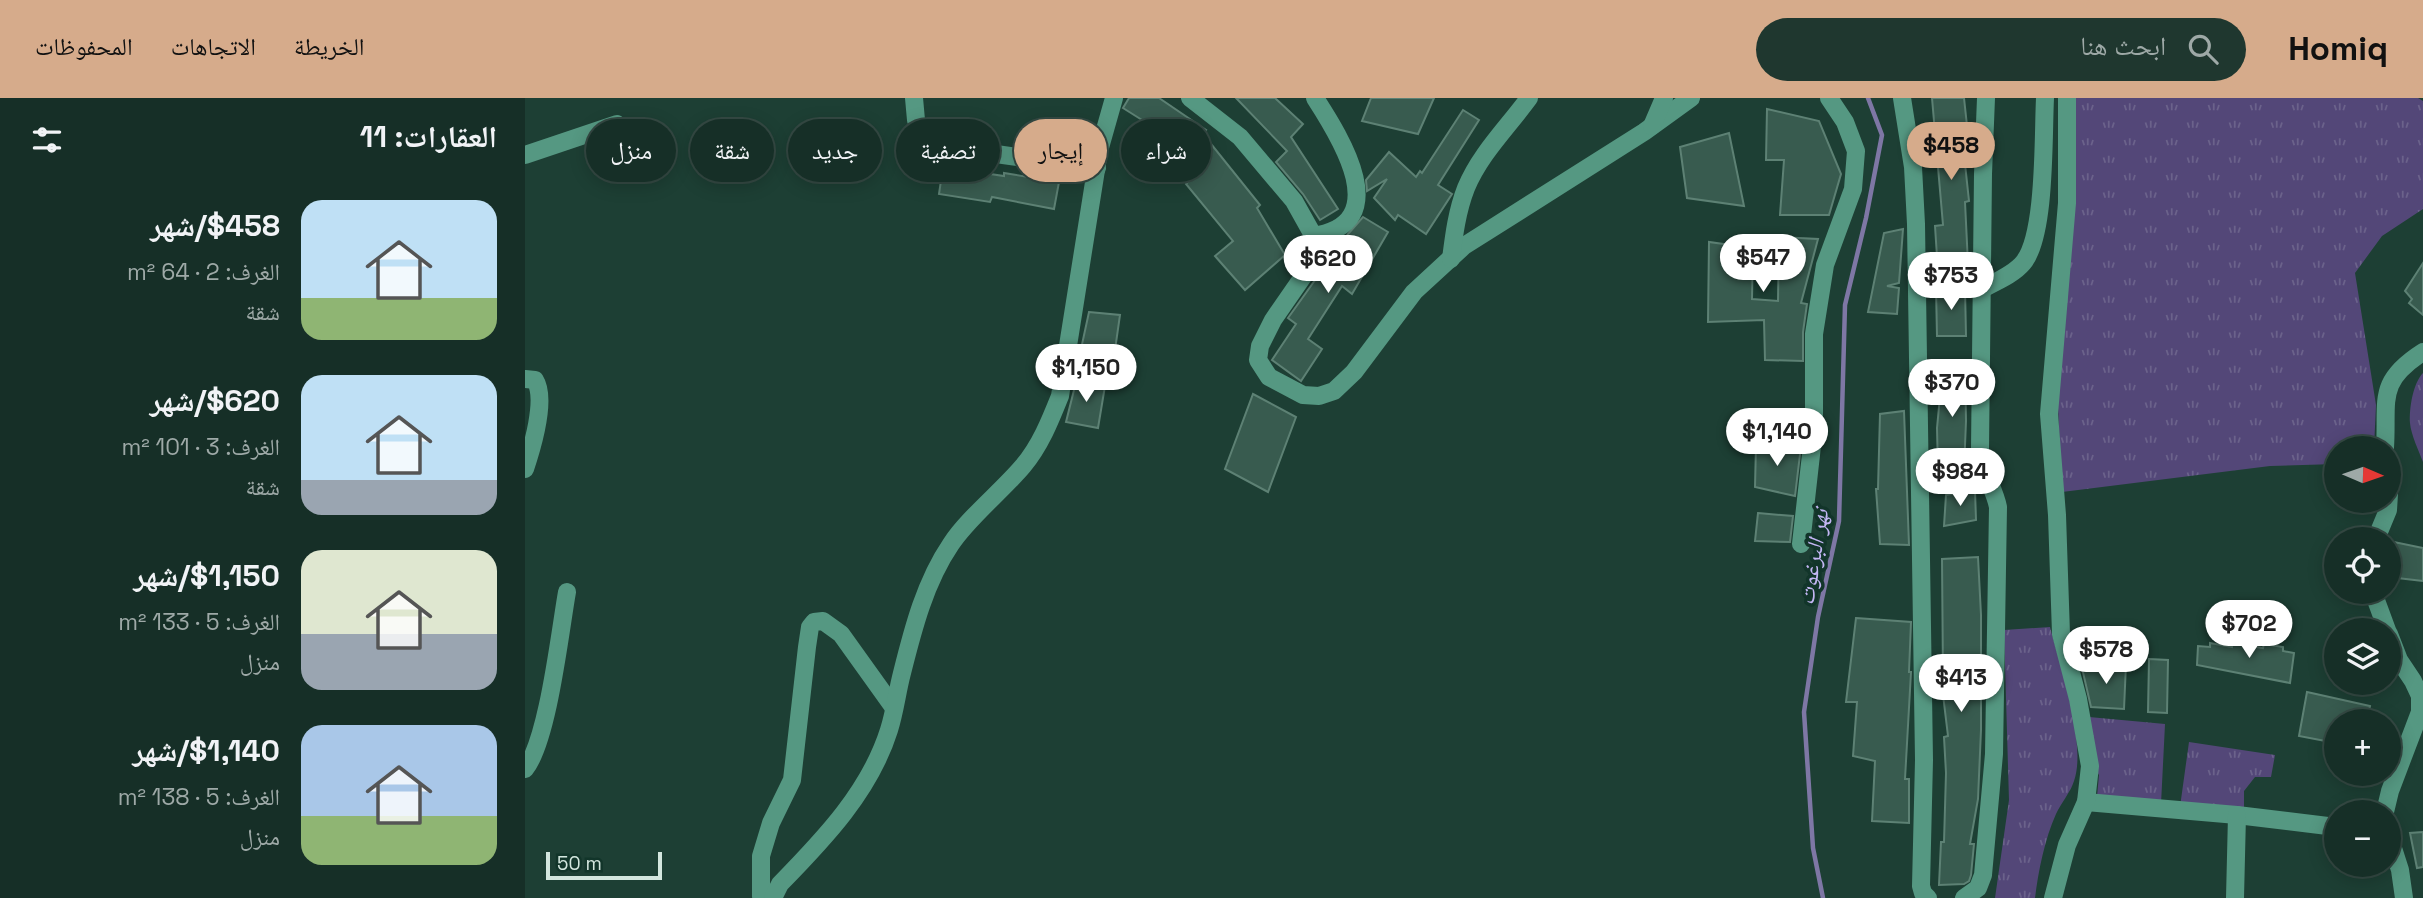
<!DOCTYPE html>
<html lang="ar">
<meta charset="utf-8">
<style>
body{margin:0;font-family:"Space Grotesk","Noto Naskh Arabic",sans-serif;background:#1f372f;color:#f1f3f6;direction:rtl;height:100vh;display:flex;flex-direction:column;font-size:26px;white-space:nowrap}
*{box-sizing:border-box;margin:0}
p{font-size:23px;color:#9ea9a7}
.icon{flex:none;width:38px;height:38px;fill:none;stroke:currentColor;stroke-width:2;stroke-linecap:round;stroke-linejoin:round}
.map{position:relative;flex:1;overflow:hidden;direction:ltr}
.side{display:flex;flex-direction:column;background:#162f27;width:525px}
.side>*{flex:none}
.hud{position:absolute;left:21px;top:21px;width:665px;height:63px;direction:rtl;display:flex;gap:14px}
.needle{width:46px;rotate:92deg}
.tools{position:absolute;left:1799px;top:338px;display:grid;gap:14px}
.tools a{display:grid;place-items:center;width:77px;height:77px;border-radius:50%;background:#162f27;box-shadow:0 4px 18px #0003,0 0 0 2px #354a44;font-size:35px}
.scale{position:absolute;left:21px;bottom:18px;width:116px;box-sizing:border-box;padding-left:7px;border:4px solid #d3e6de;border-top:0;font-size:19px;line-height:24px;white-space:nowrap;color:#d3e6de;-webkit-text-stroke:5px #12352a;paint-order:stroke}
.price{position:absolute;translate:-50% -60px;padding:0 16px;border-radius:24px;background:#fff;color:#222;font-size:23px;line-height:46px;filter:drop-shadow(0 2px 4px #0008)}
.price::after{content:'';position:absolute;left:50%;top:42px;width:21px;height:16px;margin-left:-10px;background:inherit;clip-path:polygon(0 0,100% 0,50% 100%)}
.price.active{background:#d6ab8b;color:#111}
ul{padding:0;list-style:none}
li{display:flex;align-items:center;gap:21px;height:175px;padding:0 28px}
li span{display:grid;place-items:center;flex:none;width:196px;height:140px;border-radius:21px;color:#555}
li>.icon{margin-inline-start:auto}
span .icon{width:84px;height:84px;fill:#fffc;stroke-width:1}
li b{font-size:30px}
h2{display:flex;justify-content:space-between;align-items:center;height:84px;padding:0 28px;font-size:30px}
.tag{padding:0 24px;border-radius:32px;background:#162f27;box-shadow:0 4px 18px #0003,0 0 0 2px #354a44;font-size:24px;line-height:63px}
.tag.active{background:#d6ab8b;color:#111}
header{display:flex;align-items:center;gap:42px;box-sizing:border-box;height:98px;padding:0 35px;background:#d6ab8b;color:#111}
header strong{font-size:33px}
nav{display:flex;gap:38px;margin-inline-start:auto;font-size:24px}
.search{width:490px;height:63px;background:#1f372f;display:flex;align-items:center;gap:18px;box-sizing:border-box;padding:0 24px;border-radius:38px;color:#9ea9a7;font-size:26px}
main{display:flex;flex:1;min-height:0}
.map>svg:first-child{display:block}
</style>
<header>
<strong>Homiq</strong>
<div class="search"><svg class="icon" aria-label="search" viewBox="0 0 24 24"><circle cx="10" cy="10" r="6"/><path d="M15 15l6 6"/></svg>ابحث هنا</div>
<nav><a>الخريطة</a><a>الاتجاهات</a><a>المحفوظات</a></nav>
</header>
<main>
<div class="map">
<svg width="1898" height="800" viewBox="0 0 1898 800">
<defs>
<pattern id="grass-tufts" width="24" height="20" patternUnits="userSpaceOnUse" patternTransform="scale(1.75)"><rect width="24" height="20" fill="#534778"/><path d="M3 7l-1-3M5 7V3M7 7l1-3M15 17l-1-3M17 17v-4M19 17l1-3" fill="none" stroke="#6b628b"/></pattern>
</defs>
<rect width="100%" height="100%" fill="#1d3f34"/>
<g fill="url(#grass-tufts)">
<path d="M1550,0H1893L1898,3V111L1857,138L1830,175L1851,307L1849,350H1811V366L1745,368L1537,394L1532,288Z"/>
<path d="M1898,275V364C1894,353 1886,337 1885,325C1884,311 1888,285 1898,275Z"/>
<path d="M1525,529C1535,567 1562,646 1549,683C1545,695 1536,705 1531,716C1520,740 1513,774 1510,800H1470L1484,702L1479,532Z"/>
<path d="M1564,619L1640,626L1636,706L1572,699L1574,677L1568,667Z"/>
<path d="M1664,644L1750,657L1746,679H1730L1719,693V714L1655,709Z"/>
</g>
<g fill="none" stroke-linecap="round" stroke-linejoin="round">
<path stroke="#7e77a5" stroke-width="4.5" d="M1298,800L1288,750L1279,614L1293,519L1314,423L1320,207L1341,120L1357,37L1343,0"/>
</g>
<g fill="#385b4f" stroke="#5d8174" stroke-width="2">
<path d="M604,0H634L681,32L678,36L735,107L732,110L760,157L720,192L690,158L708,143L661,86L682,63L598,10Z"/>
<path d="M711,0H750L778,26L766,39L813,111L795,122L778,96L751,64L762,53Z"/>
<path d="M846,0H909L893,36L837,23Z"/>
<path d="M1407,0H1439L1443,37L1437,38L1444,103L1440,104L1443,166L1413,174L1410,128L1418,127Z"/>
<path d="M1242,11L1294,23L1316,76L1304,117H1255L1259,62H1241Z"/>
<path d="M938,12L954,22L913,87L927,96L901,136L873,117L870,122L849,100L862,81L842,93L841,82L864,54L891,79L895,73L897,75Z"/>
<path d="M1204,35L1219,108L1162,100L1155,49Z"/>
<path d="M418,69L479,78V75L534,84L529,111L467,99L465,104L414,96Z"/>
<path d="M838,119L863,134L827,196L817,188L783,241L797,251L776,283L747,262L771,226L763,220L823,136Z"/>
<path d="M1378,131L1374,185L1362,188L1374,190L1372,216L1343,214L1359,135Z"/>
<path d="M1254,139L1293,141L1276,205L1282,206L1278,234V263L1240,262L1239,222L1183,224L1184,144L1228,150L1227,201L1253,203Z"/>
<path d="M1898,165V217L1884,205L1887,201L1880,193Z"/>
<path d="M1411,190H1440L1441,238H1412Z"/>
<path d="M564,214L595,217L589,259L556,251Z"/>
<path d="M1440,266L1441,323L1439,372H1413L1412,330L1418,267Z"/>
<path d="M552,280L580,288L573,330L541,324Z"/>
<path d="M728,296L771,319L743,394L700,371Z"/>
<path d="M1379,313L1384,447L1355,446L1351,391H1353L1355,316Z"/>
<path d="M1231,347L1276,348L1270,398L1230,389Z"/>
<path d="M1450,392L1451,422L1419,428L1421,397Z"/>
<path d="M1233,415L1268,418L1265,444L1230,443Z"/>
<path d="M1864,443L1898,450V483L1864,479Z"/>
<path d="M1453,459L1456,517V632L1453,701L1445,746H1449L1446,777L1444,783L1439,786L1414,787L1416,744H1419L1421,675L1419,639L1423,638L1416,580L1418,579L1417,461Z"/>
<path d="M1331,520L1386,524L1384,574H1386L1380,681H1384V725L1347,723L1350,663L1328,658L1332,604H1321Z"/>
<path d="M1685,545L1707,549V545L1738,550L1739,546L1758,549V553L1769,555L1765,585L1672,567L1673,548L1685,549Z"/>
<path d="M1624,561L1643,562L1642,615L1623,614Z"/>
<path d="M1590,565L1601,566L1599,611L1566,609L1557,570L1582,568Z"/>
<path d="M1782,594L1845,608L1842,622L1824,619V623H1811V645L1774,638Z"/>
<path d="M1898,734V769L1892,770L1885,735Z"/>
</g>
<g fill="none" stroke-linecap="round" stroke-linejoin="round">
<g stroke="#559882" stroke-width="18">
<path d="M389,0L391,22L398,34L412,41L471,56L572,70"/>
<path d="M665,0L715,39L769,103L788,137L790,152L786,167L748,222L735,248L733,262L744,279L778,297L794,298L809,293L829,274L889,194L939,148L1119,34L1166,0"/>
<path d="M1377,0L1388,69L1391,126L1399,662L1396,788L1398,795L1403,800"/>
<path d="M1127,28L1139,0"/>
<path d="M0,57L92,26"/>
<path d="M788,138C870,126 816,40 790,0"/>
<path d="M926,161C929,137 932,113 941,90C955,56 982,30 1004,0"/>
<path d="M1457,191C1470,184 1488,177 1498,165C1521,138 1518,38 1520,0"/>
<path d="M0,281L10,282C22,301 7,350 0,371"/>
<path d="M1860,350C1863,302 1851,284 1898,254"/>
<path d="M1851,441L1863,412L1864,396"/>
<path d="M1276,446L1289,330V236L1300,167L1328,91L1331,53L1320,24L1304,0"/>
<path d="M1848,494L1862,532"/>
<path d="M0,671C23,643 35,533 42,494"/>
<path d="M1561,704L1712,717L1811,729"/>
<path d="M1860,714L1865,693L1895,614V598L1888,583L1874,562L1864,536"/>
<path d="M1864,744L1867,747L1875,772L1879,800"/>
<path d="M236,798V758L246,725L267,682L282,549L285,529L289,524L298,523L316,536L369,610"/>
<path d="M248,800L255,786C299,741 345,693 364,632C370,613 372,594 377,575C388,531 400,484 426,446C443,420 477,393 498,368C515,348 525,323 535,298L574,53L589,0"/>
<path d="M1439,800L1453,790L1458,777L1469,656L1473,409C1469,389 1456,372 1455,352L1458,76L1461,0"/>
<path d="M1528,800L1542,747L1561,704L1565,668L1553,601L1536,536L1532,417L1524,316L1542,105V0"/>
<path d="M1710,800L1712,717"/>
</g>
</g>
<g text-anchor="middle" dominant-baseline="central" stroke-width="7" stroke-linejoin="round" paint-order="stroke">
<g font-size="23" font-style="italic" fill="#c3b6f3" stroke="#12352a">
<text transform="translate(1288 459) rotate(-81)">نهر البرغوت</text>
</g>
</g>
</svg>
<div class="tools">
<a><svg class="needle" viewBox="-14 -14 28 28"><path d="M0-13l5 13h-10z" fill="#e53935"/><path d="M0 13l5-13h-10z" fill="#9ea9a7"/></svg></a>
<a><svg class="icon" aria-label="locate" viewBox="0 0 24 24"><circle cx="12" cy="12" r="6"/><path d="M12 2v4M12 18v4M2 12h4M18 12h4"/></svg></a>
<a><svg class="icon" aria-label="layers" viewBox="0 0 24 24"><path d="M12 4l9 5-9 5-9-5zM3 14l9 5 9-5"/></svg></a>
<a>+</a>
<a>−</a>
</div>
<div class="scale">50 m</div>
<b class="price active" style="left:1426px;top:84px">$458</b>
<b class="price" style="left:1238px;top:196px">$547</b>
<b class="price" style="left:803px;top:197px">$620</b>
<b class="price" style="left:1426px;top:214px">$753</b>
<b class="price" style="left:561px;top:306px">$1,150</b>
<b class="price" style="left:1427px;top:321px">$370</b>
<b class="price" style="left:1252px;top:370px">$1,140</b>
<b class="price" style="left:1435px;top:410px">$984</b>
<b class="price" style="left:1724px;top:562px">$702</b>
<b class="price" style="left:1581px;top:588px">$578</b>
<b class="price" style="left:1436px;top:616px">$413</b>
<div class="hud">
<a class="tag">شراء</a>
<a class="tag active">إيجار</a>
<a class="tag">تصفية</a>
<a class="tag">جديد</a>
<a class="tag">شقة</a>
<a class="tag">منزل</a>
</div>
</div>
<section class="side">
<h2>العقارات: 11<svg class="icon" aria-label="filters" viewBox="0 0 24 24"><path d="M4 7h16M4 17h16"/><circle cx="9" cy="7" r="2"/><circle cx="15" cy="17" r="2"/></svg></h2>
<ul>
<li><span style="background:linear-gradient(#bfe0f5 70%,#8fb573 0)"><svg class="icon" aria-label="home" viewBox="0 0 24 24"><path d="M3 11l9-7 9 7M6 9v11h12V9"/></svg></span><div><b>$458/شهر</b><p>الغرف: 2 · 64 m²</p><p>شقة</p></div></li>
<li><span style="background:linear-gradient(#bfe0f5 75%,#9aa5b1 0)"><svg class="icon" aria-label="home" viewBox="0 0 24 24"><path d="M3 11l9-7 9 7M6 9v11h12V9"/></svg></span><div><b>$620/شهر</b><p>الغرف: 3 · 101 m²</p><p>شقة</p></div></li>
<li><span style="background:linear-gradient(#dfe7d0 60%,#9aa5b1 0)"><svg class="icon" aria-label="home" viewBox="0 0 24 24"><path d="M3 11l9-7 9 7M6 9v11h12V9"/></svg></span><div><b>$1,150/شهر</b><p>الغرف: 5 · 133 m²</p><p>منزل</p></div></li>
<li><span style="background:linear-gradient(#a9c7e8 65%,#8fb573 0)"><svg class="icon" aria-label="home" viewBox="0 0 24 24"><path d="M3 11l9-7 9 7M6 9v11h12V9"/></svg></span><div><b>$1,140/شهر</b><p>الغرف: 5 · 138 m²</p><p>منزل</p></div></li>
</ul>
</section>
</main>
